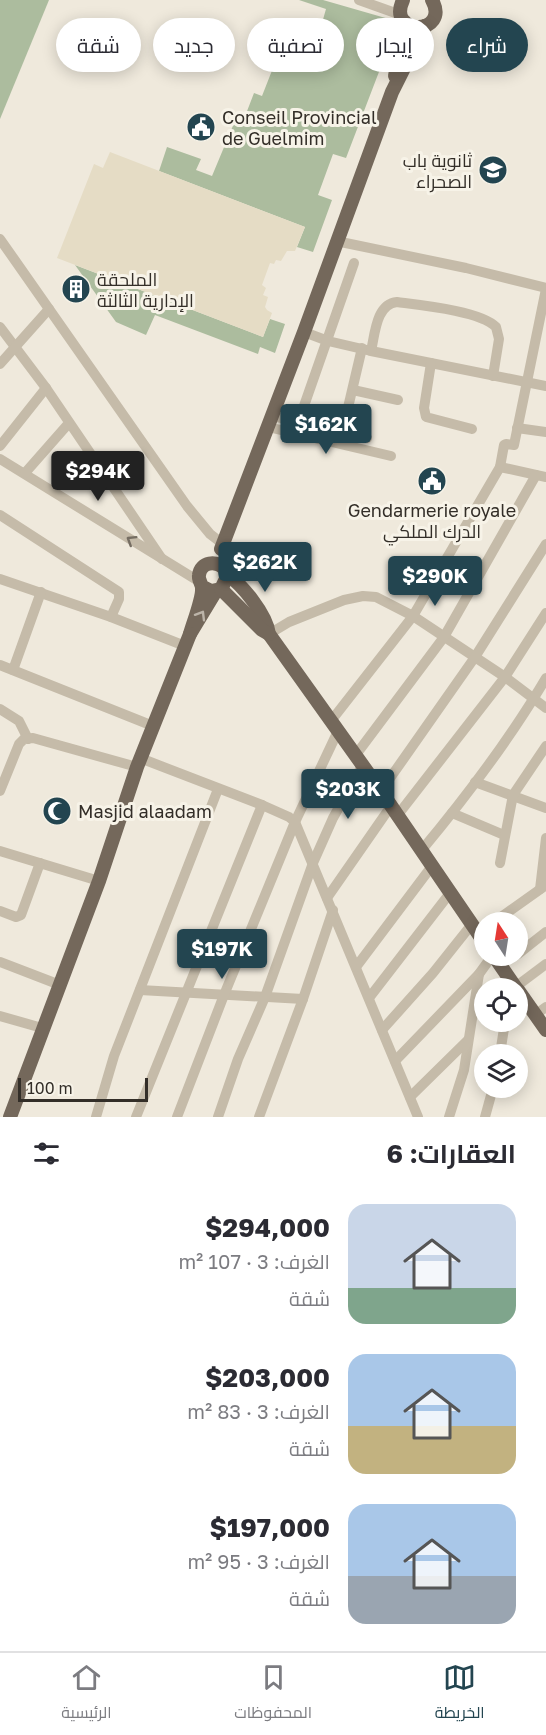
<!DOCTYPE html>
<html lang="ar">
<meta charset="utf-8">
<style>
body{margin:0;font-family:"Golos Text",Cairo,sans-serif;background:#f2f2f3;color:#2b2b33;direction:rtl;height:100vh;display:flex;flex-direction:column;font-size:22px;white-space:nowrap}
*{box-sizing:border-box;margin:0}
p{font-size:20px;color:#7c7c81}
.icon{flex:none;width:33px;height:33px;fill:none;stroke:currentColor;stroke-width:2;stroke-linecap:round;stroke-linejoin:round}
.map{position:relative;height:1117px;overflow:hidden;direction:ltr}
.details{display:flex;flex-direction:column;background:#fff;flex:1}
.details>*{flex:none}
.banner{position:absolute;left:18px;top:18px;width:510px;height:54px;direction:rtl;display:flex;gap:12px}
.needle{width:39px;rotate:348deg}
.buttons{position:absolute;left:474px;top:912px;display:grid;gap:12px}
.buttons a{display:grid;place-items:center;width:54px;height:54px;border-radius:50%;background:#fff;box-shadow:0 3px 15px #0003;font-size:30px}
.scale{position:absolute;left:18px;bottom:15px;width:130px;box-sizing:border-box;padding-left:6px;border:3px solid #332e28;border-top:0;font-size:16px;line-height:21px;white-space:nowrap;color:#332e28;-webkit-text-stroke:4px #f7f3e8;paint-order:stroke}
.price{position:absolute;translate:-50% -51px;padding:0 14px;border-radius:6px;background:#234550;color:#fff;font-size:20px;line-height:39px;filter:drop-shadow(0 2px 3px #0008)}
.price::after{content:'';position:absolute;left:50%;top:36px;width:18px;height:14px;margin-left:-9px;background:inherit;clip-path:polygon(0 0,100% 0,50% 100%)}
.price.on{background:#222;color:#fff}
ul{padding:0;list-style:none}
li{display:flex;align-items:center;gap:18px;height:150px;padding:0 30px}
li span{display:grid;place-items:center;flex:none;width:168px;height:120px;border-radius:18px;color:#555}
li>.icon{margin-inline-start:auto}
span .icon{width:72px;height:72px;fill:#fffc;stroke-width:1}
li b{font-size:26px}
h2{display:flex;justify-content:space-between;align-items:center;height:72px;padding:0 30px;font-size:26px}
.pill{padding:0 21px;border-radius:27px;background:#fff;box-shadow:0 3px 15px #0003;font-size:21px;line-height:54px}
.pill.on{background:#234550;color:#fff}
.tab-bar{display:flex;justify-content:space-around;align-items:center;height:84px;border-top:2px solid #e1e1e2;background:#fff;font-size:16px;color:#7c7c81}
.tab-bar a{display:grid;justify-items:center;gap:3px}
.tab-bar .on{color:#234550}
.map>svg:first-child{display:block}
</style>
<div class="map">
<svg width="546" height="1117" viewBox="0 0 546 1117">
<rect width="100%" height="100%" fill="#efe9dc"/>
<g fill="#acbc9e">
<path d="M0,0H49L0,119Z"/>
<path d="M299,0H323L389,19L394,25L395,30L346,158L333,154L318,195L332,200L313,252L297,247L305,227L159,171L167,147L201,159L196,170L212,176L237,116L244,119L254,93L262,96L291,22L320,30L326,9Z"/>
<path d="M75,265L263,337L270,319L285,324L275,353L260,347L258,354L155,315L146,335L116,322Z"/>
</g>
<path fill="#e5dcc5" d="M110,152L305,227L295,251H287L281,261L276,260L274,264L270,263L262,285L266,288L263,295L268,297L265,307L267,310L272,313L263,337L57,258L94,164L103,168Z"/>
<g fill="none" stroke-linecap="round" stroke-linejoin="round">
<g stroke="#c5bba9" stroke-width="10">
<path d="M359,0L401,15"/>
<path d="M0,239L187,506L210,534L223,544"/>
<path d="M336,241L466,268L546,288"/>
<path d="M0,327L46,388L162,559"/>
<path d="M304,332L328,341L371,351L546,386"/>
<path d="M371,351C375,334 376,304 397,302C420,305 481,311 496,327L499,339L493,376"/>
<path d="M431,363L424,408L426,417L472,429"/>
<path d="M0,364L49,309"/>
<path d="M353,390L398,400"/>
<path d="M272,416L367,438"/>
<path d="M298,423L354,263"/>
<path d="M268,427L391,456"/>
<path d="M517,428L546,432"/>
<path d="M342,433L362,348"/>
<path d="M0,446L46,388"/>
<path d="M0,459L200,582"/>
<path d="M500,467L546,477"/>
<path d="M25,473L69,423"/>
<path d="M0,515L119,592V599L111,617"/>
<path d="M0,579L111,617L185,646"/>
<path d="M269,634L289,622L344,600L363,596L376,597L413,616L505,677L546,708"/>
<path d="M0,665L153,726"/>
<path d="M13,670L41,592"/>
<path d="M0,709L19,721L28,739"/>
<path d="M331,721L413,616L500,467L504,445L506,444L514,445L546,289"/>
<path d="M355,756L444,637L536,475"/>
<path d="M140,758L262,805L289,817L295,822L418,1117"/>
<path d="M475,782L546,808"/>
<path d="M0,791L19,744L24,739L33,738L137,767"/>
<path d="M381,791L475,657L546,544"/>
<path d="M452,813L504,835"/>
<path d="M397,816L505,677L546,613"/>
<path d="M0,851L99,881"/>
<path d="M421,851C466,797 510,739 546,678"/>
<path d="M500,863L513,795L546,746"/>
<path d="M540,889L546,838"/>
<path d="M327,898L391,806"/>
<path d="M0,911L16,917L21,915L40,863"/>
<path d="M494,922L546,885"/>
<path d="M518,954L546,932"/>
<path d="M0,962L60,985"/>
<path d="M356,967L432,866"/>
<path d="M514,988L546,964"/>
<path d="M140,990L303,999"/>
<path d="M369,998L450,893"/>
<path d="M535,1015L546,1007"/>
<path d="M0,1016L42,1028"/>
<path d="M382,1030L433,973L472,924"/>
<path d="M500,1054L505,1022"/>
<path d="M395,1061L479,974L492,956"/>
<path d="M410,1097L468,1040"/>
<path d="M96,1117L114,1056L218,789"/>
<path d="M136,1117L262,805"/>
<path d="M177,1117L224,995L295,822L338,731"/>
<path d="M218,1117L238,1059L265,997L313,863L333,818L362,766"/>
<path d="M259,1117L303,999L333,910"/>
<path d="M449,1117L464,1070L479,974"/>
<path d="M485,1117L493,1088"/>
</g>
<g stroke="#74685b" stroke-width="14">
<path d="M403,0C386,37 451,35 432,0"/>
<path d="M395,76L405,22"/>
<path d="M221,549L304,332L392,92L425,26"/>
<path d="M226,573C242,585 266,613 269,634L381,791L484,942"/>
<path d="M203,587L211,591L221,589L227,577L224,568C216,561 201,561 199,575C198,580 202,584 202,588C203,598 193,623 190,634L216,591"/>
<path d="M221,589L262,630L269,634"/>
<path d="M494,956L516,988"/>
<path d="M518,990L546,1030"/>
<path d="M10,1117L99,881L137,767L190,634"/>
</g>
</g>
<defs><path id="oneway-chevron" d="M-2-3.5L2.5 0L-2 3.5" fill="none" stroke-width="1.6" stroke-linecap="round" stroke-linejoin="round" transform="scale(1.5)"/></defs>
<use stroke="#756d62" href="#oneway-chevron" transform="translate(131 540) rotate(-148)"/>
<use stroke="#bcb4a9" href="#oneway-chevron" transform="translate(201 615) rotate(-59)"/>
<defs>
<g id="civic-disc" transform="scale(1.5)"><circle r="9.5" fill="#234550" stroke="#f7f3e8"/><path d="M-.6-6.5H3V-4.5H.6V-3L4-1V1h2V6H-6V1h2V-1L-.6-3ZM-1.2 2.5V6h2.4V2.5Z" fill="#fff"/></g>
<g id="school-disc" transform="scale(1.5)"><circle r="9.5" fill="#234550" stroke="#f7f3e8"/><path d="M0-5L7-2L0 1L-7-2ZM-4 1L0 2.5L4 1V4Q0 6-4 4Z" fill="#fff"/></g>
<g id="building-disc" transform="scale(1.5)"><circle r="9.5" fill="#234550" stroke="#f7f3e8"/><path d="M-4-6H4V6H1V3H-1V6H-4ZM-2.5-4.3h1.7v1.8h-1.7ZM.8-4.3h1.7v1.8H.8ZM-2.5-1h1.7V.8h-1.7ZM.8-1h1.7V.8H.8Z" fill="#fff"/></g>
<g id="mosque-disc" transform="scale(1.5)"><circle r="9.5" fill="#234550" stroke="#f7f3e8"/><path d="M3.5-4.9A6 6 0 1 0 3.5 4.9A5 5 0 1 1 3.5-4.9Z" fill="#fff"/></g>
</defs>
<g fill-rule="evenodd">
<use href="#civic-disc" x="201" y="127"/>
<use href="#school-disc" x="493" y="170"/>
<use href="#building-disc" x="76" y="289"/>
<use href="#civic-disc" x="432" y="481"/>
<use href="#mosque-disc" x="57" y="811"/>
</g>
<g text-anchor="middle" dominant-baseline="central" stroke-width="6" stroke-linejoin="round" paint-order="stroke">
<g font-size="18" fill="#332e28" stroke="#f7f3e8" text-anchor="start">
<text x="222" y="117">Conseil Provincial<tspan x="222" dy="21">de Guelmim</tspan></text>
<text x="472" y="160" text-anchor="end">ثانوية باب<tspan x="472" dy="21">الصحراء</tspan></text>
<text x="97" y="279">الملحقة<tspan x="97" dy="21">الإدارية الثالثة</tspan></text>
<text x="432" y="510" text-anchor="middle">Gendarmerie royale<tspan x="432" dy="21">الدرك الملكي</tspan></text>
<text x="78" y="811">Masjid alaadam</text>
</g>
</g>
</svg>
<div class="buttons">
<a><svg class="needle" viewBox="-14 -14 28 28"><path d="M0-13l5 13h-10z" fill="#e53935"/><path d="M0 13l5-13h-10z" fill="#7c7c81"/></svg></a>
<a><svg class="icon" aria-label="locate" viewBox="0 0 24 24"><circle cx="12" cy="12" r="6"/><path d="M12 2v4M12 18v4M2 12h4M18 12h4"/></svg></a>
<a><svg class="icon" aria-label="layers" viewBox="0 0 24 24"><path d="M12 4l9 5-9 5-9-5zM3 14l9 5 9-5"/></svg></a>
</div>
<div class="scale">100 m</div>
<b class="price" style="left:326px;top:455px">$162K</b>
<b class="price on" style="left:98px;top:502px">$294K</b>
<b class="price" style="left:265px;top:593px">$262K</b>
<b class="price" style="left:435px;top:607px">$290K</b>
<b class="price" style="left:348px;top:820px">$203K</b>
<b class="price" style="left:222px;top:980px">$197K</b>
<div class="banner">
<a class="pill on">شراء</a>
<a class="pill">إيجار</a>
<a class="pill">تصفية</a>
<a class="pill">جديد</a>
<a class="pill">شقة</a>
</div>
</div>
<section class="details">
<h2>العقارات: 6<svg class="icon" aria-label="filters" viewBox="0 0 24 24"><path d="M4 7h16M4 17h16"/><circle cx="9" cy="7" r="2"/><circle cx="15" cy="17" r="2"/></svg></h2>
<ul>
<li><span style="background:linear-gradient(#c9d6e8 70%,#7fa58c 0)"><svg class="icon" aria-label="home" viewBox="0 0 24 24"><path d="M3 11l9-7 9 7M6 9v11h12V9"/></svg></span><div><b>$294,000</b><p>الغرف: 3 · 107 m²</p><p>شقة</p></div></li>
<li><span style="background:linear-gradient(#a9c7e8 60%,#c2b280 0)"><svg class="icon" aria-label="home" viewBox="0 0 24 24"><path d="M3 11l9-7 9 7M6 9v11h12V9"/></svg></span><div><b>$203,000</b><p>الغرف: 3 · 83 m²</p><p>شقة</p></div></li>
<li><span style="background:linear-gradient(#a9c7e8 60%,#9aa5b1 0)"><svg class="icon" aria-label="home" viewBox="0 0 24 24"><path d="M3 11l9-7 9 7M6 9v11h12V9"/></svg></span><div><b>$197,000</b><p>الغرف: 3 · 95 m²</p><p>شقة</p></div></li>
</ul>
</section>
<nav class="tab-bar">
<a class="on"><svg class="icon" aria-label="map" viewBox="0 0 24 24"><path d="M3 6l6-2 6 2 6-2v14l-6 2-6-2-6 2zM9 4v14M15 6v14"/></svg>الخريطة</a>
<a><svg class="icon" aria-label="saved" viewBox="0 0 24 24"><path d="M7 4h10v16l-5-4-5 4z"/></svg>المحفوظات</a>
<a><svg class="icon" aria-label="home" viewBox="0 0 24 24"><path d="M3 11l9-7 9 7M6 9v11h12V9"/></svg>الرئيسية</a>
</nav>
